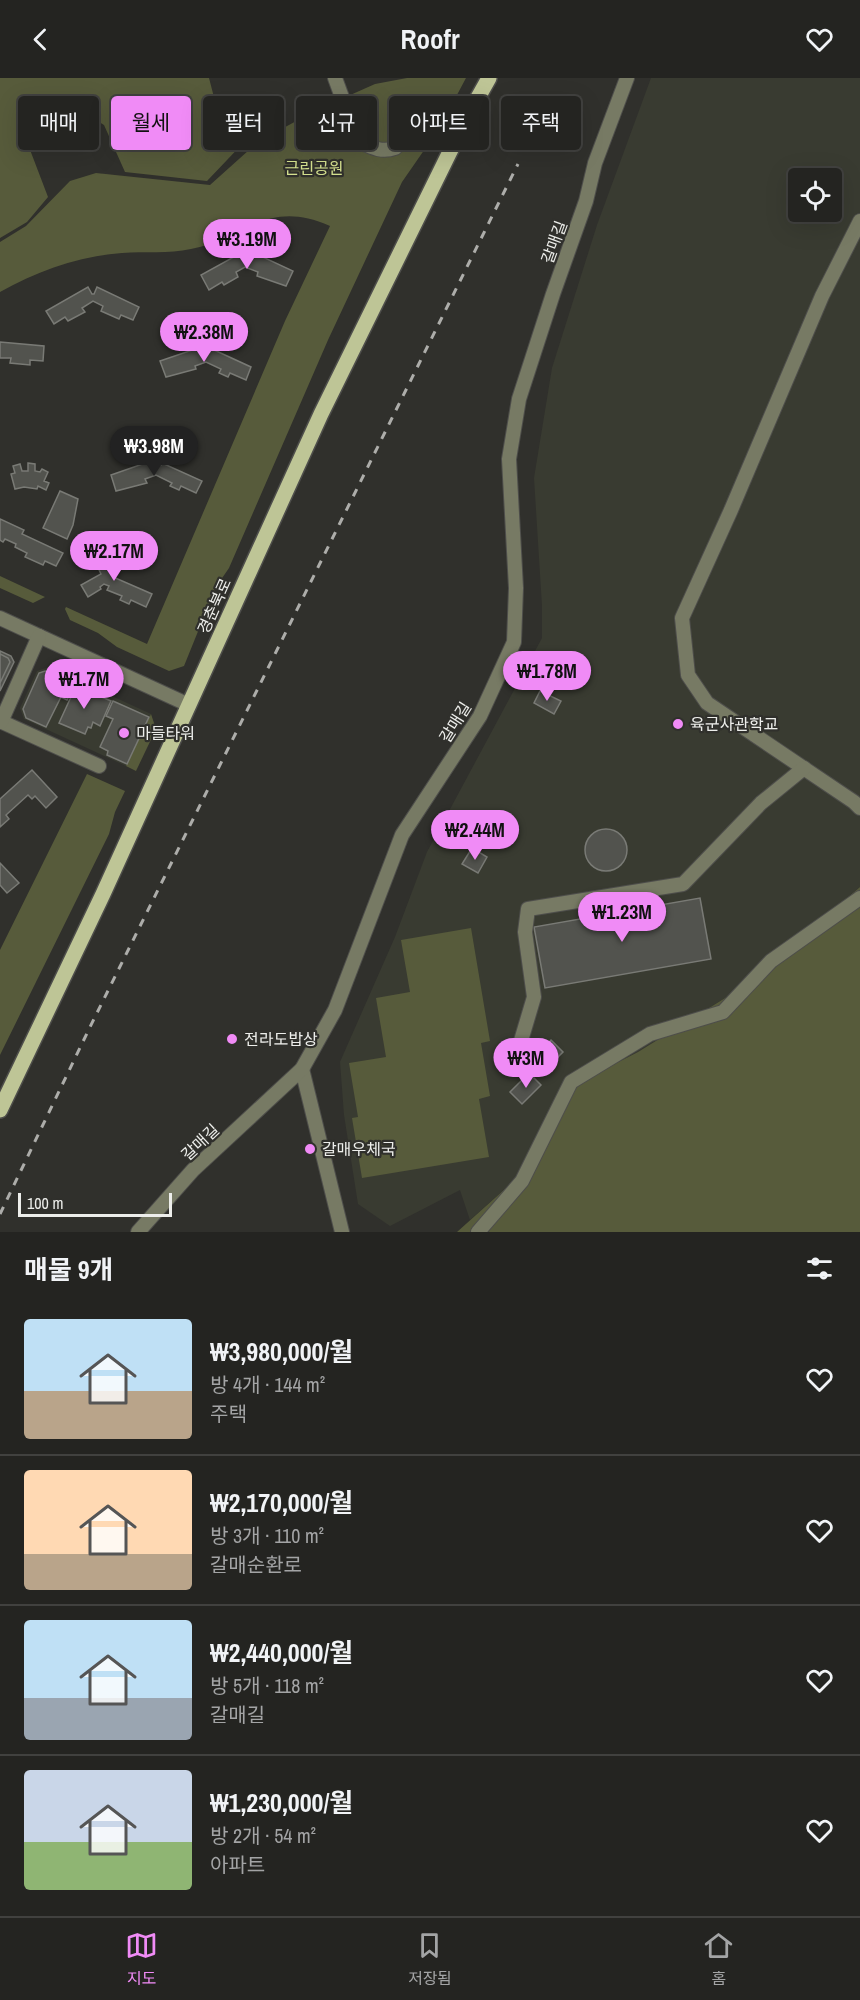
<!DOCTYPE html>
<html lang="ko">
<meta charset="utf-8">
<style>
body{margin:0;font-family:"Archivo Narrow","Noto Sans KR",sans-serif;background:#2c2c2a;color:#f1f3f6;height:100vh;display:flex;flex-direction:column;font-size:22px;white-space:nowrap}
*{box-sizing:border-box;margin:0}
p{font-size:20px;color:#a3a4a5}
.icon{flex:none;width:33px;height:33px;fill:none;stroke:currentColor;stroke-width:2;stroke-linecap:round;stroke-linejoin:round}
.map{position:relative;height:1154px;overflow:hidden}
.panel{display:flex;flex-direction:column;background:#242421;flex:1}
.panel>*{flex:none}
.guide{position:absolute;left:18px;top:18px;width:825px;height:54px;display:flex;gap:12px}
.controls{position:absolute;left:788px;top:90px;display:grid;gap:12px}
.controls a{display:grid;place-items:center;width:54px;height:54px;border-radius:6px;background:#242421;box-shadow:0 6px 24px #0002,0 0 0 2px #41413f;font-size:30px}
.scale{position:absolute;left:18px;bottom:15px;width:154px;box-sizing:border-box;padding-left:6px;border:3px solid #edeeeb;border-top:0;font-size:16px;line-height:21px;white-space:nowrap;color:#edeeeb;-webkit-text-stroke:4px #30302c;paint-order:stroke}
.price{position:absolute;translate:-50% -51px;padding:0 14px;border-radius:21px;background:#f08bf6;color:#111;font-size:20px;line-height:39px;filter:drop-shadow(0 2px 3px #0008)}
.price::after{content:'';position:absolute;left:50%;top:36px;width:18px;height:14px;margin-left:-9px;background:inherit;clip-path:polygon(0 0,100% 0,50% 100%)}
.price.on{background:#222;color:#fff}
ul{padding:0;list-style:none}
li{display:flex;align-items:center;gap:18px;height:150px;padding:0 24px}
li+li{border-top:2px solid #41413f}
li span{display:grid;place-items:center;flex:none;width:168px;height:120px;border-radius:6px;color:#555}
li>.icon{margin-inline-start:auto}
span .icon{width:72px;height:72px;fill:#fffc;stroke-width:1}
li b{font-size:26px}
h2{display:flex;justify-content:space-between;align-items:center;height:72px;padding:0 24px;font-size:26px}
.pill{padding:0 21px;border-radius:6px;background:#242421;box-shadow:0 6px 24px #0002,0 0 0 2px #41413f;font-size:21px;line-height:54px}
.pill.on{background:#f08bf6;color:#111}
header{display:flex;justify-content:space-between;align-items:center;height:78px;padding:0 24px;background:#242421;font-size:27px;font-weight:700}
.tab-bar{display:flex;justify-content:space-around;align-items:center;height:84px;border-top:2px solid #41413f;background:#242421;font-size:16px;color:#a3a4a5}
.tab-bar a{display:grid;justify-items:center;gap:3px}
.tab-bar .on{color:#f08bf6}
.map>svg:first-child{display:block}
</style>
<header><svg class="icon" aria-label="back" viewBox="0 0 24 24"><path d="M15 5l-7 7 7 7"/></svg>Roofr<svg class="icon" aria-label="heart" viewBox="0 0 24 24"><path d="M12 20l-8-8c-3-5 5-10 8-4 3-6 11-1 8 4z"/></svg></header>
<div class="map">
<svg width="860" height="1154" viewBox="0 0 860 1154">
<rect width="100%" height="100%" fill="#30302c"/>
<g fill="#393b31" fill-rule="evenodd">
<path d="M651,0H860V809L777,880L730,917L638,974L577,1005L543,1077L470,1142L460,1112L390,1148L358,1126L344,1037L340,984L395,859L427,774L542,560V528L534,400L552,290L597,147ZM798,100H831V134H798Z"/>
<path d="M49,589L151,636L126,688L24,641L20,630L37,593Z"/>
</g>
<g fill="#575b3b">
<path d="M0,0H209L216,27L247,61L207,103L125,94L104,47L75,29L24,56L48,119L27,144L0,160Z"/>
<path d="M407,0H466L450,30L440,28C428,38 408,59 396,65C385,71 368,63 362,54C355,44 352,30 348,18L375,6Z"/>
<path d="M339,22L349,49L377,75L433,39L445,38L436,55L402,104L328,262L229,490L216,509L184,588L169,593L117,569L98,555L70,542L65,531L66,529L147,566L285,243L330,148C267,120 247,160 191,171C168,176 145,173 122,175C78,178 38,193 0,214V164L26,148L70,103L96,95L210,107L258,64L309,36Z"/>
<path d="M0,498L45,519L33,525L0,510Z"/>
<path d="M151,636L156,651L136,693L126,688Z"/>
<path d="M87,696L125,713L115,734L109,756L0,977V872Z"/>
<path d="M860,809V1154H457L543,1077L577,1005L638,974L730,917L777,880Z"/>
<path d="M471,850L490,963L481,965L490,1018L479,1021L489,1079L362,1100L352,1040L358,1039L349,985L386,979L376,920L410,914L401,862Z"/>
</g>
<g fill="#52534e" stroke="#797a75" stroke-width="1.5">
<path d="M252,174L293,193L286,208L257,198L258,194L245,189L236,194L238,199L224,207L222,204L209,212L201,197L241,175L250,179Z"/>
<path d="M88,209L92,216H94L97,209L139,229L133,242L121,237L119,241L101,233L103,228L93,223L82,230L85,234L68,243L65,239L54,246L46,233Z"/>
<path d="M0,264L44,268L43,283L30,282V287L10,285L11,280H0Z"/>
<path d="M201,269L210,274L212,271L251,289L246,302L230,295L228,299L219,295L221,291L206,284L195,288L196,291L166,299L160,283Z"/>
<path d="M151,383L161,387L162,385L202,403L196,415L181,408L179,412L170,408L172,405L156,397L145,401L147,405L116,413L111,397Z"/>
<path d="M28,385L35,386V393L40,394L42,391L48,394L44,403L49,405L46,412L38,408L37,411L24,409L15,411L11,396L15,395L13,388L20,386L22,393H28Z"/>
<path d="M60,413L78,421L73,447L67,461L43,450Z"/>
<path d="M0,441L24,452L22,456L63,475L56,488L45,483L43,487L25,479L27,475L15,469L16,466L5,461L3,464L0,462Z"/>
<path d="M102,471L103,475L111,472L115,484L109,486L113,499L152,516L146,529L131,522L129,526L120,522L122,518L107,512L109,508L104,506L100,509L101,511L88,519L81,507L101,496L91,475Z"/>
<path d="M0,573L11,578L14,584L0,613Z"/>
<path d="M0,576L8,580L10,584L0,605Z"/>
<path d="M45,593L75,606L67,622L61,619L46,649L26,640L23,631L39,595Z"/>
<path d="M76,608L111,623L100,648L93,644L91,650L88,649L85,656L59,645Z"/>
<path d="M540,613L561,623L554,636L534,625Z"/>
<path d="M113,623L149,639L127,686L107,677L108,673L100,669L113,641L106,638Z"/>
<path d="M32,692L57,719L46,730L35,718L32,721L28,717L6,737L9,741L0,749V721Z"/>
<circle cx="606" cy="772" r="21"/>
<path d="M472,770L487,779L478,795L462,786Z"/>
<path d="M0,785L19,805L7,815L0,807Z"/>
<path d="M700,820L711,881L545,910L534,849Z"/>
<path d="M551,962L563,974L552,985L540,974Z"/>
<path d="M529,995L541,1007L522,1026L510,1014Z"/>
</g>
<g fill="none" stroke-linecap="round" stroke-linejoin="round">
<g stroke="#4e4e4b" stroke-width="16">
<g id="minor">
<path d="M335,0L358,63C371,69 381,75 395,70L431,33H440L466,41"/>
<path d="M860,143L822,218L731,432L682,540L688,597L707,625L854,724L860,730"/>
<path d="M0,540L189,627"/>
<path d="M0,643L99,688"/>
<path d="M1,644L39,558"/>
<path d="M520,966L534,919L525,854L528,831L683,806L761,725L804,690"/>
<path d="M302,991L342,1154"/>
<path d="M138,1154L193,1092L302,991L335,932L402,757L480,638L514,564L516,510L509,381L519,321L553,216L586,123L595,85L627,0"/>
<path d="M478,1154L522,1103L571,1004L650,956L723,934L771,883L860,820"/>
</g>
</g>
<g stroke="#4e4e4b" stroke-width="18">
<path id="major" d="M0,1032L103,816L321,336L466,41L489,0"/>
</g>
<use href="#minor" stroke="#777a64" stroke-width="14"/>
<use href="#major" stroke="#bec596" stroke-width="15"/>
<path stroke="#adadaa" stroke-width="3" stroke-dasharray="8 8" stroke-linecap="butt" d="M0,1136L90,949L518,86"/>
</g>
<g fill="#f08bf6" stroke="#30302c" stroke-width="2">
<circle cx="678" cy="646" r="6"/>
<circle cx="124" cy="655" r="6"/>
<circle cx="232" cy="961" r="6"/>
<circle cx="310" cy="1071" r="6"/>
</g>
<g text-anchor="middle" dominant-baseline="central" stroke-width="4.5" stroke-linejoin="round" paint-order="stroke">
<g font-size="16" fill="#d5e18f" stroke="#30302c">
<text x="314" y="90">근린공원</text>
</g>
<g font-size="16" fill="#edeeeb" stroke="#30302c">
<text transform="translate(554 164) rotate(-70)">갈매길</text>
<text transform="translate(214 528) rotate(-66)">경춘북로</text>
<text transform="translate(455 644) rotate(-58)">갈매길</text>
<text transform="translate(200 1064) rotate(-43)">갈매길</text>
</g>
<g font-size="16" fill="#edeeeb" stroke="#30302c" text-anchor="start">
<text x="690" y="646">육군사관학교</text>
<text x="136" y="655">마들타워</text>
<text x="244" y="961">전라도밥상</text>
<text x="322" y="1071">갈매우체국</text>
</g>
</g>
</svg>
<div class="controls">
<a><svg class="icon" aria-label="locate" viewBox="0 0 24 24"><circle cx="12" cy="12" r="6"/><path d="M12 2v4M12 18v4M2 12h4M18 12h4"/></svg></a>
</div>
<div class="scale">100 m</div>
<b class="price" style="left:247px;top:192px">₩3.19M</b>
<b class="price" style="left:204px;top:285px">₩2.38M</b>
<b class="price on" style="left:154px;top:399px">₩3.98M</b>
<b class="price" style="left:114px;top:504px">₩2.17M</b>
<b class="price" style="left:547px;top:624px">₩1.78M</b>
<b class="price" style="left:84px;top:632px">₩1.7M</b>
<b class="price" style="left:475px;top:783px">₩2.44M</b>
<b class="price" style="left:622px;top:865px">₩1.23M</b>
<b class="price" style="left:526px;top:1011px">₩3M</b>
<div class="guide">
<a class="pill">매매</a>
<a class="pill on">월세</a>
<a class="pill">필터</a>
<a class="pill">신규</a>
<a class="pill">아파트</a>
<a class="pill">주택</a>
</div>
</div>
<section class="panel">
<h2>매물 9개<svg class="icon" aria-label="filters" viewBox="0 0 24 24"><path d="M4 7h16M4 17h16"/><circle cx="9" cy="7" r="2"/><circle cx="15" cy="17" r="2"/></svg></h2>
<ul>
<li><span style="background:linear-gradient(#bfe0f5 60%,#b9a48a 0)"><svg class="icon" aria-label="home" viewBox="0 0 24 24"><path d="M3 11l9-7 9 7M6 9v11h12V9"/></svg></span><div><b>₩3,980,000/월</b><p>방 4개 · 144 m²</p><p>주택</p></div><svg class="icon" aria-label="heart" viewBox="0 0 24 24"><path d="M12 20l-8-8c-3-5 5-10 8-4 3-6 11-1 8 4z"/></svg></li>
<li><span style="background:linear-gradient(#ffd9b3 70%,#b9a48a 0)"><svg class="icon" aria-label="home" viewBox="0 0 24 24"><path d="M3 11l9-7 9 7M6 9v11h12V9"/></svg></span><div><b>₩2,170,000/월</b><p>방 3개 · 110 m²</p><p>갈매순환로</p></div><svg class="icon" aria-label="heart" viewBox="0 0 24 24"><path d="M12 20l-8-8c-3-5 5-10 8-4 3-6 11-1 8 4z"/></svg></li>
<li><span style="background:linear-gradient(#bfe0f5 65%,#9aa5b1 0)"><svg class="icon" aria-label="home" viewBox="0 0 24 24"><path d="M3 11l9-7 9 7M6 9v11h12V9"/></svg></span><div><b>₩2,440,000/월</b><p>방 5개 · 118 m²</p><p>갈매길</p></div><svg class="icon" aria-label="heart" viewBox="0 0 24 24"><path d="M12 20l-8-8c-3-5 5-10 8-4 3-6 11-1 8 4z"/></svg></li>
<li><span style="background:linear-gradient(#c9d6e8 60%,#8fb573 0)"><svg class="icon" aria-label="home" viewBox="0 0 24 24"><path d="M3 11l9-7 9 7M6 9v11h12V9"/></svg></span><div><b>₩1,230,000/월</b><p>방 2개 · 54 m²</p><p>아파트</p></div><svg class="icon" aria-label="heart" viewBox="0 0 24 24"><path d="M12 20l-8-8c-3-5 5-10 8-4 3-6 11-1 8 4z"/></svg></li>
</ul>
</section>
<nav class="tab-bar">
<a class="on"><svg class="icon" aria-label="map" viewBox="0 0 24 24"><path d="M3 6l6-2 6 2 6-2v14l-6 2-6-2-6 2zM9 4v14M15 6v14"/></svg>지도</a>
<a><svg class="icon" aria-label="saved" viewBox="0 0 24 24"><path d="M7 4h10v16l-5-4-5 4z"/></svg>저장됨</a>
<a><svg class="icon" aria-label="home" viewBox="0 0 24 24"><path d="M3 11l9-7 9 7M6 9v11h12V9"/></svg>홈</a>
</nav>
